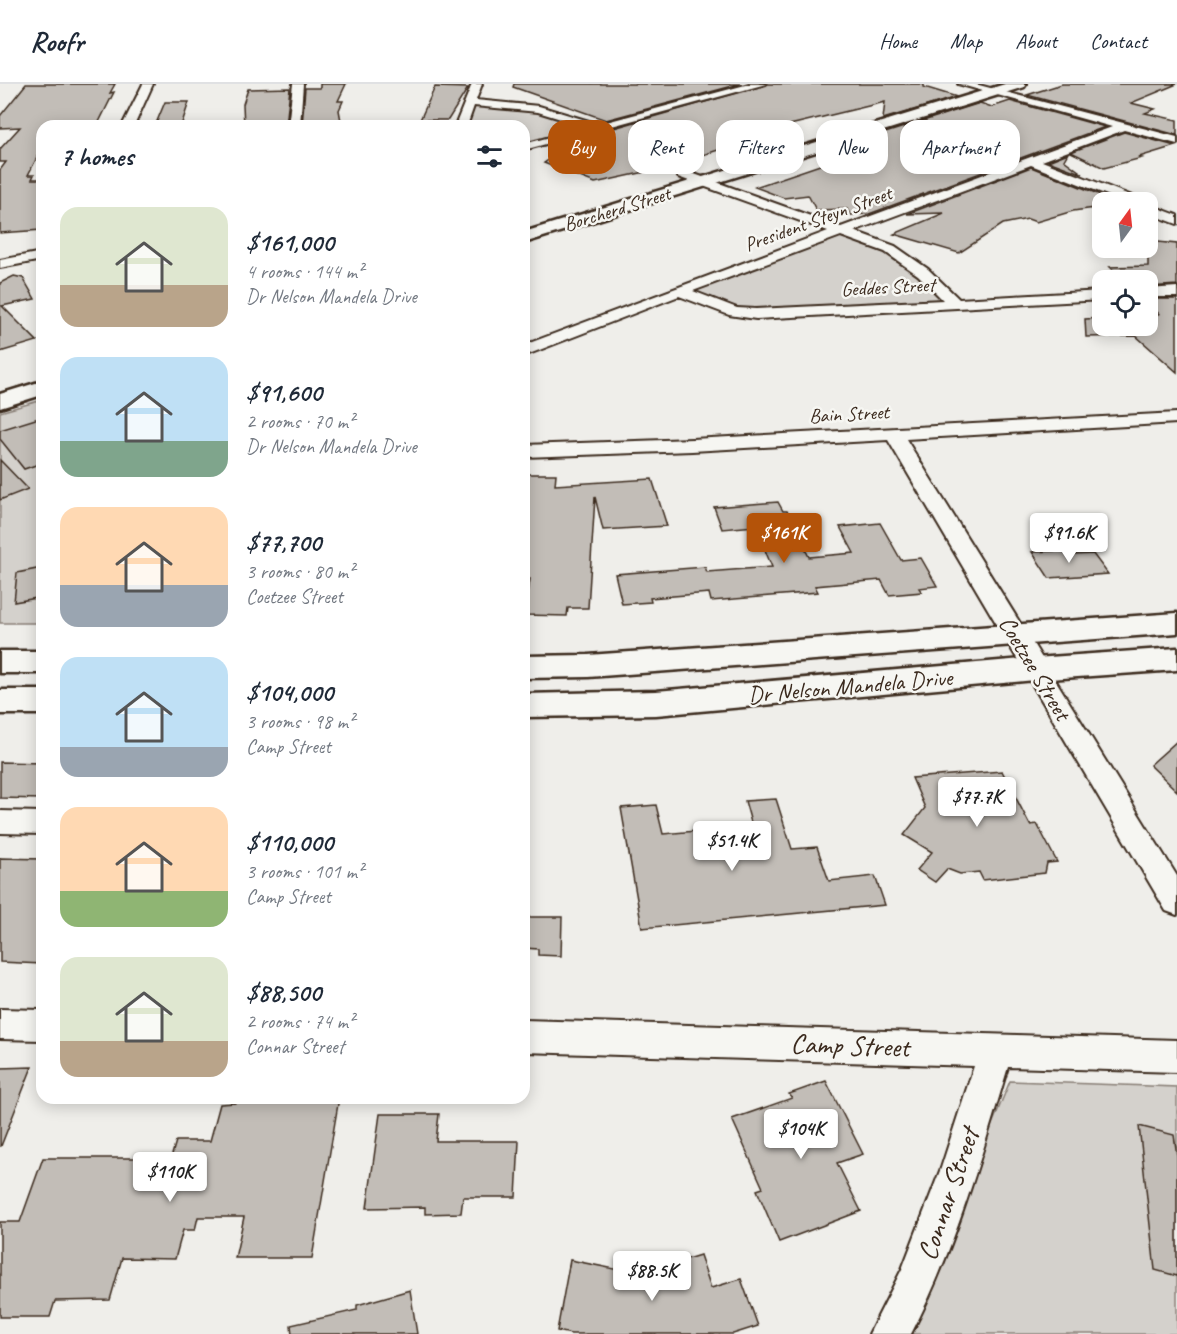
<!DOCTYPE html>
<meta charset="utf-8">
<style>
body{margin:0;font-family:Caveat,sans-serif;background:#f6f6f7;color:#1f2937;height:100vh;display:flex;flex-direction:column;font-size:22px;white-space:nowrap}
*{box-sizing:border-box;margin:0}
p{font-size:20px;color:#747a83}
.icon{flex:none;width:33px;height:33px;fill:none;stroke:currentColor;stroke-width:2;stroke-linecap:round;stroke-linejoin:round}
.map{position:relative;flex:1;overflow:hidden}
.side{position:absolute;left:36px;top:36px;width:494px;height:984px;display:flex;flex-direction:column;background:#fff;border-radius:18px;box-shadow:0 3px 15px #0003}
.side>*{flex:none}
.top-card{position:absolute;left:548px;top:36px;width:538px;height:54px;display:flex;gap:12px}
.needle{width:39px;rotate:15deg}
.fabs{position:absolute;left:1092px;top:108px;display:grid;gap:12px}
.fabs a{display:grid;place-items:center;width:66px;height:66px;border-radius:12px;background:#fff;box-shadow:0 3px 15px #0003;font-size:30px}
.price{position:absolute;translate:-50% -51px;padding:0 14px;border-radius:6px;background:#fff;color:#222;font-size:20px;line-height:39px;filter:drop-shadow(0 2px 3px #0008)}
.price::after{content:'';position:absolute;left:50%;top:36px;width:18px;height:14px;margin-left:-9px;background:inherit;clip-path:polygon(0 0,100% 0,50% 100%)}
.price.active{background:#b45309;color:#fff}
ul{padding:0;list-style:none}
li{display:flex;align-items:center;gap:18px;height:150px;padding:0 24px}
li span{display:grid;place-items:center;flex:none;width:168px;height:120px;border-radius:18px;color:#555}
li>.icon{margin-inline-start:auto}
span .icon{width:72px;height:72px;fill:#fffc;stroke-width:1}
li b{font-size:26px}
h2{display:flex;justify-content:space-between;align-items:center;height:72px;padding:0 24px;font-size:26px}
.tag{padding:0 21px;border-radius:18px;background:#fff;box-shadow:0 3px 15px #0003;font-size:21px;line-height:54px}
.tag.active{background:#b45309;color:#fff}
header{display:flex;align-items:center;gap:36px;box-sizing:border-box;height:84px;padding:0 30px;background:#fff;border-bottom:2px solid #e0e1e3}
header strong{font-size:28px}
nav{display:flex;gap:33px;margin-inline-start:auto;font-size:21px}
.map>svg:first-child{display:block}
</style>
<header>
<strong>Roofr</strong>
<nav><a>Home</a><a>Map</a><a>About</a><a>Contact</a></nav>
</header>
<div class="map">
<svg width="1177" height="1250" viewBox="0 0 1177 1250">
<rect width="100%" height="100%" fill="#efeeea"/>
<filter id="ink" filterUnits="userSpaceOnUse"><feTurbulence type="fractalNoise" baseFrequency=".0167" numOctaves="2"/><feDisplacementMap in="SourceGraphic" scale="12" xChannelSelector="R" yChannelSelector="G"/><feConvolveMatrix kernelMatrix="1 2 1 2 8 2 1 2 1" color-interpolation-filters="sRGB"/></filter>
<g filter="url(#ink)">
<g fill="#d4d1cc" stroke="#887e75" stroke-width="1.5">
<path d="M467,22L525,23L595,43L524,62V42H460Z"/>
<path d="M841,148L908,178L950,221L740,230L685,206Z"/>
<path d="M42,316V539H0V328Z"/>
<path d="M1010,997L1177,1003V1250H906Z"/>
</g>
<g fill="#c2bdb7" stroke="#3b2a1e" stroke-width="1.5">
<path d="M26,0H115L110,9L114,8L97,42H42V64L28,91H34L32,95H42V146L0,149V86L6,78H0V65L20,43L0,44V32Z"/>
<path d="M320,0H346L338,17H343L339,26L342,42H302L305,4H320Z"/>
<path d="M514,0H740L606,36L513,3Z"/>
<path d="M768,0H924V3L957,13L883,35L885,18L765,47L774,48L659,85L595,99L544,79L574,58L590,53L586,52Z"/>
<path d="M1062,0H1177L1131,19L1155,25L1145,29L1177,36V51L1027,11Z"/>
<path d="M435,3L468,4L448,36H420Z"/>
<path d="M290,4L286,42H244L243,20L248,5Z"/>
<path d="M1010,17L1105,43L869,130L850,131L847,125L816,126L808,111L784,114L755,103L867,65L881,68L882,50L980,19L992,23Z"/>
<path d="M165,18H189L181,42H155Z"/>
<path d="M1124,48L1175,62L1139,73L1142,74L1104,84L1071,68Z"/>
<path d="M1068,69L1064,76L1083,90L1048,77Z"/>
<path d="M1031,83L1098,110L1109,118H1102V123L1073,127L1036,138L1028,135L1003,140L959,169L894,150L944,129L907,130Z"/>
<path d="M1148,157L1177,160V201L1148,203V196H1124L1110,183L1148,182Z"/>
<path d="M14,192L23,194L35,215L2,222L37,257L0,268V199Z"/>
<path d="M1148,215H1177V288L1136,252L1086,253L1085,235L1102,234V242H1148V231L1159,230L1148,219Z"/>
<path d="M42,333V379L24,385L0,355V346Z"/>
<path d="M0,376L28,405L0,416Z"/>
<path d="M524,390H556L555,401L652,395L667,442L603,446L595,413L588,524H568L567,532L525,531L530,495H524Z"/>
<path d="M778,418L783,427H787L809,473L854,469L840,443L880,439L901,476L921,474L937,502L919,504L922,508L889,511L881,496L815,502L818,508L711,517L709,509L650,514L651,518L622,520L615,490L705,483L707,488L772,483L755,442L722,445L714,423Z"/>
<path d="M1069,466L1072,471L1093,470L1108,490L1049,494L1032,468Z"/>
<path d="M42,484V513L14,518L17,489Z"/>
<path d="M1177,657V707L1150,681Z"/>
<path d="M0,678L42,679V715L0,714Z"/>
<path d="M1002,687L1030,741L1037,740L1057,778L1047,779L1045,789L983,796L979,788L960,790L947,785L935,798L917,786L932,768L904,751L925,724L912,694Z"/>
<path d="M776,715L792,765L817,763L829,797L875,792L885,821L642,844L621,724L656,721L663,750L752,742L745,717Z"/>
<path d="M0,774L42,775V880L0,878Z"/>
<path d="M524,833H562L561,872L538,871V865L524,864Z"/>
<path d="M32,983L1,1062H0V984Z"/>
<path d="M826,997L863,1070L837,1079L861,1127L779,1158L757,1106L763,1104L732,1035L792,1014L789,1010Z"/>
<path d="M237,1014H339L312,1174H235L244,1133H198L195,1146H183L175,1175L122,1174L110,1216L55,1217L50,1233H0V1138H20L43,1074H171L176,1057H210L220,1020L235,1019Z"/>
<path d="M380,1030H439L436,1057H519L516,1113H463L461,1129L425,1130V1123L367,1124Z"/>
<path d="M1139,1042L1174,1051L1177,1072V1192L1155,1186Z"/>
<path d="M700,1171L711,1204L741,1195L758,1242L733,1250H571L557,1247L570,1176L639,1190Z"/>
<path d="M410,1206L417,1250H292L291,1241L357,1226V1221Z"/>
</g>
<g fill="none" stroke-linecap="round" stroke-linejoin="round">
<g stroke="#3b2a1e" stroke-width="4">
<g id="street">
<path d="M143,0H153L134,42H122Z"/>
<path d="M293,0H303L300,42H288Z"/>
<path d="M472,0H482L476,16L539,22L599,40L749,0H766L524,66V60L587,43L538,28L474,22L467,42H455Z"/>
<path d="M958,0H975L1177,53V60L1124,46L1042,77L1140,115L1141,118H1125L1031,81L854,147L895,162L928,185L959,215L1102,207V216L756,235L729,231L679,212L524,272V261L828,147L678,93V87H686L841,143L1112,43ZM841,152L885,168L918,191L943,216L756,225L737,224L693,207Z"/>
<path d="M1148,120L1177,131V140L1148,129Z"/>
<path d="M42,168V176L0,184V176Z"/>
<path d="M1177,203V213H1148V205Z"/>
<path d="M1177,329V339L906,355L1177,792V831L1166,827L888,356L692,367L524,373V361L692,355Z"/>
<path d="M0,727L42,728V750L0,749Z"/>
<path d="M0,925L42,926V956L0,955Z"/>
<path d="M524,936L1177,956V988L1008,983C981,1073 955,1166 911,1250H869L902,1185L941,1084L974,982L524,968Z"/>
</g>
</g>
<g stroke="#3b2a1e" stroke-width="5">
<g id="secondary">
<path d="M1177,529V549L588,593L524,594V572L588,571Z"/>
<path d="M1177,564V586L1035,596L656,631L524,633V610L656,607L1035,574Z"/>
<rect x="0" y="567" width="42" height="22"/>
<rect x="0" y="606" width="42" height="24"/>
</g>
</g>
<g stroke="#3b2a1e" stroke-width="5">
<g id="highway">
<path d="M1005,0H1026L1024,3L524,159V148Z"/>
<path d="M42,297V311L0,324V310Z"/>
</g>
</g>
<use href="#street" fill="#f6f6f2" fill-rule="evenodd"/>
<use href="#secondary" fill="#f6f6f2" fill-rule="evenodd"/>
<use href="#highway" fill="#f6f6f2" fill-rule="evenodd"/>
</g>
</g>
<g text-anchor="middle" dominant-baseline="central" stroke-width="5" stroke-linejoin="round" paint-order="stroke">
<g font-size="20" fill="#3b2a1e" stroke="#f6f6f2">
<text transform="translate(617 125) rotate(-17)">Borcherd Street</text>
<text transform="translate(818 135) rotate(-20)">President Steyn Street</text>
<text transform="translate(888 203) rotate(-3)">Geddes Street</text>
<text transform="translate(849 330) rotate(-3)">Bain Street</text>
</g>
<g font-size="24" fill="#3b2a1e" stroke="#f6f6f2">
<text transform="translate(1035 584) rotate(59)">Coetzee Street</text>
<text transform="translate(850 602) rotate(-5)">Dr Nelson Mandela Drive</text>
</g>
<g font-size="28" fill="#3b2a1e" stroke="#f6f6f2">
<text transform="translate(850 961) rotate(2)">Camp Street</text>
<text transform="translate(948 1110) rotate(-71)">Connar Street</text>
</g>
</g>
</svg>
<div class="fabs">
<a><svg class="needle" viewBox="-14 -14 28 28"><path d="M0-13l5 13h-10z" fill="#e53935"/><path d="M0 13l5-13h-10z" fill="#747a83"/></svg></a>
<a><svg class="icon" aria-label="locate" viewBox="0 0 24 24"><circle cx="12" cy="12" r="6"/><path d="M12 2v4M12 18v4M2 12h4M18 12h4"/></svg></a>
</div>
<b class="price active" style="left:784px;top:480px">$161K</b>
<b class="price" style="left:1069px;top:480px">$91.6K</b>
<b class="price" style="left:977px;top:744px">$77.7K</b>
<b class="price" style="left:732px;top:788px">$51.4K</b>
<b class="price" style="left:801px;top:1076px">$104K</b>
<b class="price" style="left:170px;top:1119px">$110K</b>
<b class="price" style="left:652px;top:1218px">$88.5K</b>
<div class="top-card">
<a class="tag active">Buy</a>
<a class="tag">Rent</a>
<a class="tag">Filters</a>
<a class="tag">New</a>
<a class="tag">Apartment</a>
</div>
<section class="side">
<h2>7 homes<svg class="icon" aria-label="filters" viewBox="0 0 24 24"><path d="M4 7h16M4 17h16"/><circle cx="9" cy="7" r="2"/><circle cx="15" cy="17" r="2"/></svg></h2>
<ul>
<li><span style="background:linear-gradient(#dfe7d0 65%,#b9a48a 0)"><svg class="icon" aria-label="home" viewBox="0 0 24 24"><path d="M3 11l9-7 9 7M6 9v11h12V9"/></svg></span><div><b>$161,000</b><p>4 rooms · 144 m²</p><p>Dr Nelson Mandela Drive</p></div></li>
<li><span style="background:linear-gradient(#bfe0f5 70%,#7fa58c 0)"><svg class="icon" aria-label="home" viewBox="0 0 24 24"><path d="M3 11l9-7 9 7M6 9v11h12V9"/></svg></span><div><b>$91,600</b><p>2 rooms · 70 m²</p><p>Dr Nelson Mandela Drive</p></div></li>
<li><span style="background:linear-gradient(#ffd9b3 65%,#9aa5b1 0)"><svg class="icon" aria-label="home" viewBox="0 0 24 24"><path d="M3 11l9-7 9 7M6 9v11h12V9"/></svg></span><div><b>$77,700</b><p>3 rooms · 80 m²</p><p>Coetzee Street</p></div></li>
<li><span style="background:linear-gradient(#bfe0f5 75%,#9aa5b1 0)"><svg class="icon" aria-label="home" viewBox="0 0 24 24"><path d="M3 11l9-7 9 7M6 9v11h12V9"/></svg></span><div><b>$104,000</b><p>3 rooms · 98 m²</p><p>Camp Street</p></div></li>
<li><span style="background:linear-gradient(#ffd9b3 70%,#8fb573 0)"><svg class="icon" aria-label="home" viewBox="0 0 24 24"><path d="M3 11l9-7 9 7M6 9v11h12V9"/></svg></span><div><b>$110,000</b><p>3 rooms · 101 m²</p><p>Camp Street</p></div></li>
<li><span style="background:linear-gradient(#dfe7d0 70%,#b9a48a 0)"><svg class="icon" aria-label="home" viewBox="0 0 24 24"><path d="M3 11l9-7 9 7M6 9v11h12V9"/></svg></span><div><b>$88,500</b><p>2 rooms · 74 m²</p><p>Connar Street</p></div></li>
</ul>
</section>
</div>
